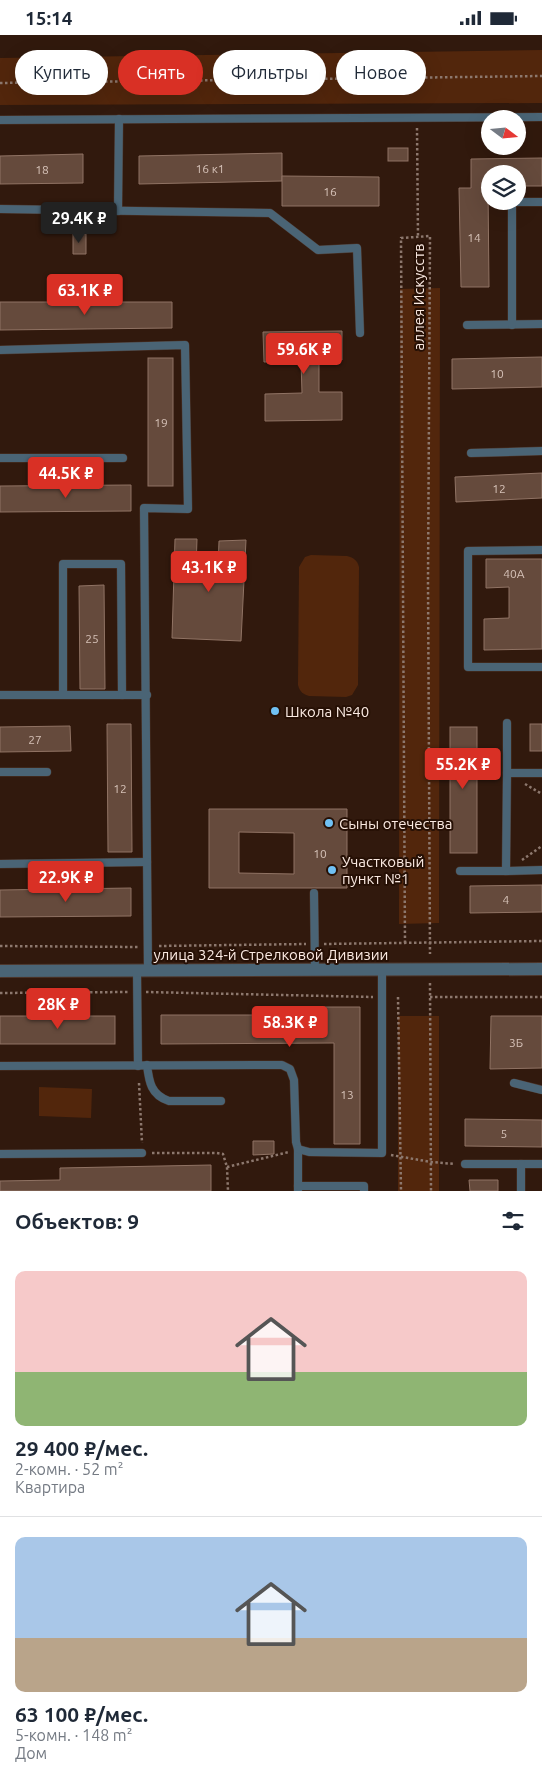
<!DOCTYPE html>
<html lang="ru">
<meta charset="utf-8">
<style>
body{margin:0;font-family:Ubuntu,sans-serif;background:#f6f6f7;color:#1f2937;height:100vh;display:flex;flex-direction:column;font-size:19px;white-space:nowrap}
*{box-sizing:border-box;margin:0}
p{font-size:16px;color:#747a83}
.icon{flex:none;width:28px;height:28px;fill:none;stroke:currentColor;stroke-width:2;stroke-linecap:round;stroke-linejoin:round}
.map{position:relative;height:1156px;overflow:hidden}
.details{display:flex;flex-direction:column;background:#fff;flex:1}
.details>*{flex:none}
.guide{position:absolute;left:15px;top:15px;width:512px;height:45px;display:flex;gap:10px}
.needle{width:32px;rotate:106deg}
.fabs{position:absolute;left:481px;top:75px;display:grid;gap:10px}
.fabs a{display:grid;place-items:center;width:45px;height:45px;border-radius:50%;background:#fff;box-shadow:0 5px 20px #0002;font-size:25px}
.price{position:absolute;translate:-50% -42px;padding:0 11px;border-radius:5px;background:#d93025;color:#fff;font-size:16px;line-height:32px;filter:drop-shadow(0 1px 2px #0008)}
.price::after{content:'';position:absolute;left:50%;top:30px;width:15px;height:11px;margin-left:-8px;background:inherit;clip-path:polygon(0 0,100% 0,50% 100%)}
.price.current{background:#222;color:#fff}
ul{padding:0;list-style:none}
li{display:grid;align-content:center;gap:10px;height:265px;padding:0 15px}
li+li{border-top:1px solid #e0e1e3}
li span{display:grid;place-items:center;height:155px;border-radius:10px;color:#555}
li>.icon{margin-inline-start:auto}
span .icon{width:90px;height:90px;fill:#fffc;stroke-width:1}
li b{font-size:21px}
h2{display:flex;justify-content:space-between;align-items:center;height:60px;padding:0 15px;font-size:21px}
.chip{padding:0 18px;border-radius:22px;background:#fff;box-shadow:0 5px 20px #0002;font-size:18px;line-height:45px}
.chip.current{background:#d93025;color:#fff}
.status{display:flex;justify-content:space-between;align-items:center;height:35px;padding:0 25px;background:#fff;direction:ltr}
.status svg{height:14px;fill:currentColor}
.map>svg:first-child{display:block}
</style>
<div class="status"><b>15:14</b><svg viewBox="0 0 49 12"><path d="M0 12V9h3v3zM5 12V6h3v6zM10 12V3h3v9zM15 12V0h3v12zM26 1h20v11H26zM47 4h2v5h-2z"/></svg></div>
<div class="map">
<svg width="542" height="1156" viewBox="0 0 542 1156">
<rect width="100%" height="100%" fill="#31190d"/>
<g fill="#52260c">
<path d="M542,15V68L0,70V23Z"/>
<path d="M440,253L439,888L399,889L400,254Z"/>
<path d="M311,520L347,521C354,523 357,525 359,532L358,650L352,660L346,662L309,661C303,659 300,657 298,650L299,532L305,522Z"/>
<rect x="398" y="981" width="41" height="175"/>
<path d="M39,1052L92,1054L91,1083L39,1081Z"/>
</g>
<g fill="#654a3c" stroke="#907364" fill-rule="evenodd">
<rect x="388" y="113" width="20" height="13"/>
<path d="M282,118V146L139,149V121Z"/>
<path d="M83,119V148L0,149V121Z"/>
<path d="M542,123V151H518V139H490V152H488L489,252H461L459,153H471V124Z"/>
<path d="M282,141L379,142V171H282Z"/>
<path d="M73,198L86,199V219H73Z"/>
<path d="M0,267H172V293L0,295Z"/>
<path d="M342,296V325H319V357H342V385L265,386V359L302,358L301,326L264,327L263,297Z"/>
<path d="M542,322V352L452,354V324Z"/>
<rect x="148" y="323" width="25" height="128"/>
<path d="M542,438V463L456,467L455,442Z"/>
<path d="M131,450V476L0,477V451Z"/>
<path d="M175,504H197L196,533H218L219,506L246,505L241,606L172,603Z"/>
<path d="M486,524H542V614L484,615V584L509,583V552L486,553Z"/>
<path d="M104,550L105,654H80L79,551Z"/>
<path d="M107,689H131L132,817H108Z"/>
<rect x="530" y="689" width="12" height="27"/>
<path d="M70,691L71,716L0,717V692Z"/>
<rect x="450" y="692" width="27" height="126"/>
<path d="M209,774H347V853H209ZM239,797L294,798V839L239,838Z"/>
<path d="M542,850V877L470,878V851Z"/>
<path d="M131,853V881L0,882V855Z"/>
<path d="M310,972H360V1109H334V1008L161,1009V980H310Z"/>
<rect x="0" y="981" width="115" height="28"/>
<path d="M491,981H542V1033L490,1034Z"/>
<path d="M465,1084L542,1085V1112L465,1111Z"/>
<path d="M253,1106H274V1119L253,1120Z"/>
<path d="M211,1130V1156H0V1146L60,1145V1133Z"/>
<path d="M469,1145H498V1156H470Z"/>
</g>
<g fill="none" stroke-linecap="round" stroke-linejoin="round">
<g stroke="#4d362b" stroke-width="9">
<g id="service">
<path d="M0,85L542,82"/>
<path d="M0,174L270,178L318,215L357,213L360,298"/>
<path d="M118,176L119,84"/>
<path d="M467,290L542,289"/>
<path d="M512,290V167H542"/>
<path d="M0,315L185,310L188,474L144,473L148,936"/>
<path d="M471,418L542,416"/>
<path d="M0,423H123"/>
<path d="M542,515L468,516V632H542"/>
<path d="M0,660H122L121,529H63V660"/>
<path d="M122,660H147"/>
<path d="M0,737H47"/>
<path d="M507,738V688"/>
<path d="M542,738H507L506,836L542,835"/>
<path d="M0,829L147,827"/>
<path d="M460,836H506"/>
<path d="M314,858L315,935"/>
<path d="M137,936L138,1031"/>
<path d="M147,1030C149,1047 151,1060 169,1066H221"/>
<path d="M0,1031L282,1030L290,1034L294,1045L296,1107L298,1114V1156"/>
<path d="M514,1048L542,1055"/>
<path d="M298,1114L309,1117L382,1118V935"/>
<path d="M0,1119L142,1118"/>
<path d="M465,1129H542"/>
<path d="M521,1129V1156"/>
<path d="M298,1151H364V1156"/>
</g>
</g>
<g stroke="#4d362b" stroke-width="14">
<path id="minor" d="M0,936L542,934"/>
</g>
<g stroke="#8d786e" stroke-width="2.5" stroke-dasharray="2.5 2.5" stroke-linecap="butt">
<path d="M0,48L542,41"/>
<path d="M417,93L418,202"/>
<path d="M525,749L542,759"/>
<path d="M522,825L542,811"/>
<path d="M405,908L401,203L430,201L428,546L430,919"/>
<path d="M324,909L542,906"/>
<path d="M0,911L138,912"/>
<path d="M159,911L306,909"/>
<path d="M430,948L431,1156"/>
<path d="M146,957L373,962"/>
<path d="M0,958L128,957"/>
<path d="M398,962L401,1156"/>
<path d="M430,962H542"/>
<path d="M139,1048L142,1108"/>
<path d="M152,1118H217L223,1119L227,1132L228,1156"/>
<path d="M391,1120L431,1127L455,1129"/>
<path d="M227,1132L289,1117"/>
</g>
<use href="#service" stroke="#4a6475" stroke-width="8"/>
<use href="#minor" stroke="#4a6475" stroke-width="12"/>
</g>
<g fill="#70c1f4" stroke="#261005" stroke-width="2">
<circle cx="275" cy="676" r="5"/>
<circle cx="329" cy="788" r="5"/>
<circle cx="332" cy="835" r="5"/>
</g>
<g text-anchor="middle" dominant-baseline="central" stroke-width="4" stroke-linejoin="round" paint-order="stroke">
<g font-size="12" fill="#d6c2b8">
<text x="210" y="133">16 к1</text>
<text x="42" y="134">18</text>
<text x="330" y="156">16</text>
<text x="474" y="202">14</text>
<text x="497" y="338">10</text>
<text x="161" y="387">19</text>
<text x="499" y="453">12</text>
<text x="514" y="538">40А</text>
<text x="92" y="603">25</text>
<text x="35" y="704">27</text>
<text x="120" y="753">12</text>
<text x="320" y="818">10</text>
<text x="506" y="864">4</text>
<text x="516" y="1007">3Б</text>
<text x="347" y="1059">13</text>
<text x="504" y="1098">5</text>
</g>
<g font-size="15" fill="#fbeae2" stroke="#261005">
<text transform="translate(418 262) rotate(-90)">аллея Искусств</text>
<text x="271" y="919">улица 324-й Стрелковой Дивизии</text>
</g>
<g font-size="15" fill="#fbeae2" stroke="#261005" text-anchor="start">
<text x="285" y="676">Школа №40</text>
<text x="339" y="788">Сыны отечества</text>
<text x="342" y="826">Участковый<tspan x="342" dy="17">пункт №1</tspan></text>
</g>
</g>
</svg>
<div class="fabs">
<a><svg class="needle" viewBox="-14 -14 28 28"><path d="M0-13l5 13h-10z" fill="#e53935"/><path d="M0 13l5-13h-10z" fill="#747a83"/></svg></a>
<a><svg class="icon" aria-label="layers" viewBox="0 0 24 24"><path d="M12 4l9 5-9 5-9-5zM3 14l9 5 9-5"/></svg></a>
</div>
<b class="price current" style="left:79px;top:209px">29.4K ₽</b>
<b class="price" style="left:85px;top:281px">63.1K ₽</b>
<b class="price" style="left:304px;top:340px">59.6K ₽</b>
<b class="price" style="left:66px;top:464px">44.5K ₽</b>
<b class="price" style="left:209px;top:558px">43.1K ₽</b>
<b class="price" style="left:463px;top:755px">55.2K ₽</b>
<b class="price" style="left:66px;top:868px">22.9K ₽</b>
<b class="price" style="left:58px;top:995px">28K ₽</b>
<b class="price" style="left:290px;top:1013px">58.3K ₽</b>
<div class="guide">
<a class="chip">Купить</a>
<a class="chip current">Снять</a>
<a class="chip">Фильтры</a>
<a class="chip">Новое</a>
</div>
</div>
<section class="details">
<h2>Объектов: 9<svg class="icon" aria-label="filters" viewBox="0 0 24 24"><path d="M4 7h16M4 17h16"/><circle cx="9" cy="7" r="2"/><circle cx="15" cy="17" r="2"/></svg></h2>
<ul>
<li><span style="background:linear-gradient(#f6c9c9 65%,#8fb573 0)"><svg class="icon" aria-label="home" viewBox="0 0 24 24"><path d="M3 11l9-7 9 7M6 9v11h12V9"/></svg></span><div><b>29 400 ₽/мес.</b><p>2-комн. · 52 m²</p><p>Квартира</p></div></li>
<li><span style="background:linear-gradient(#a9c7e8 65%,#b9a48a 0)"><svg class="icon" aria-label="home" viewBox="0 0 24 24"><path d="M3 11l9-7 9 7M6 9v11h12V9"/></svg></span><div><b>63 100 ₽/мес.</b><p>5-комн. · 148 m²</p><p>Дом</p></div></li>
</ul>
</section>
